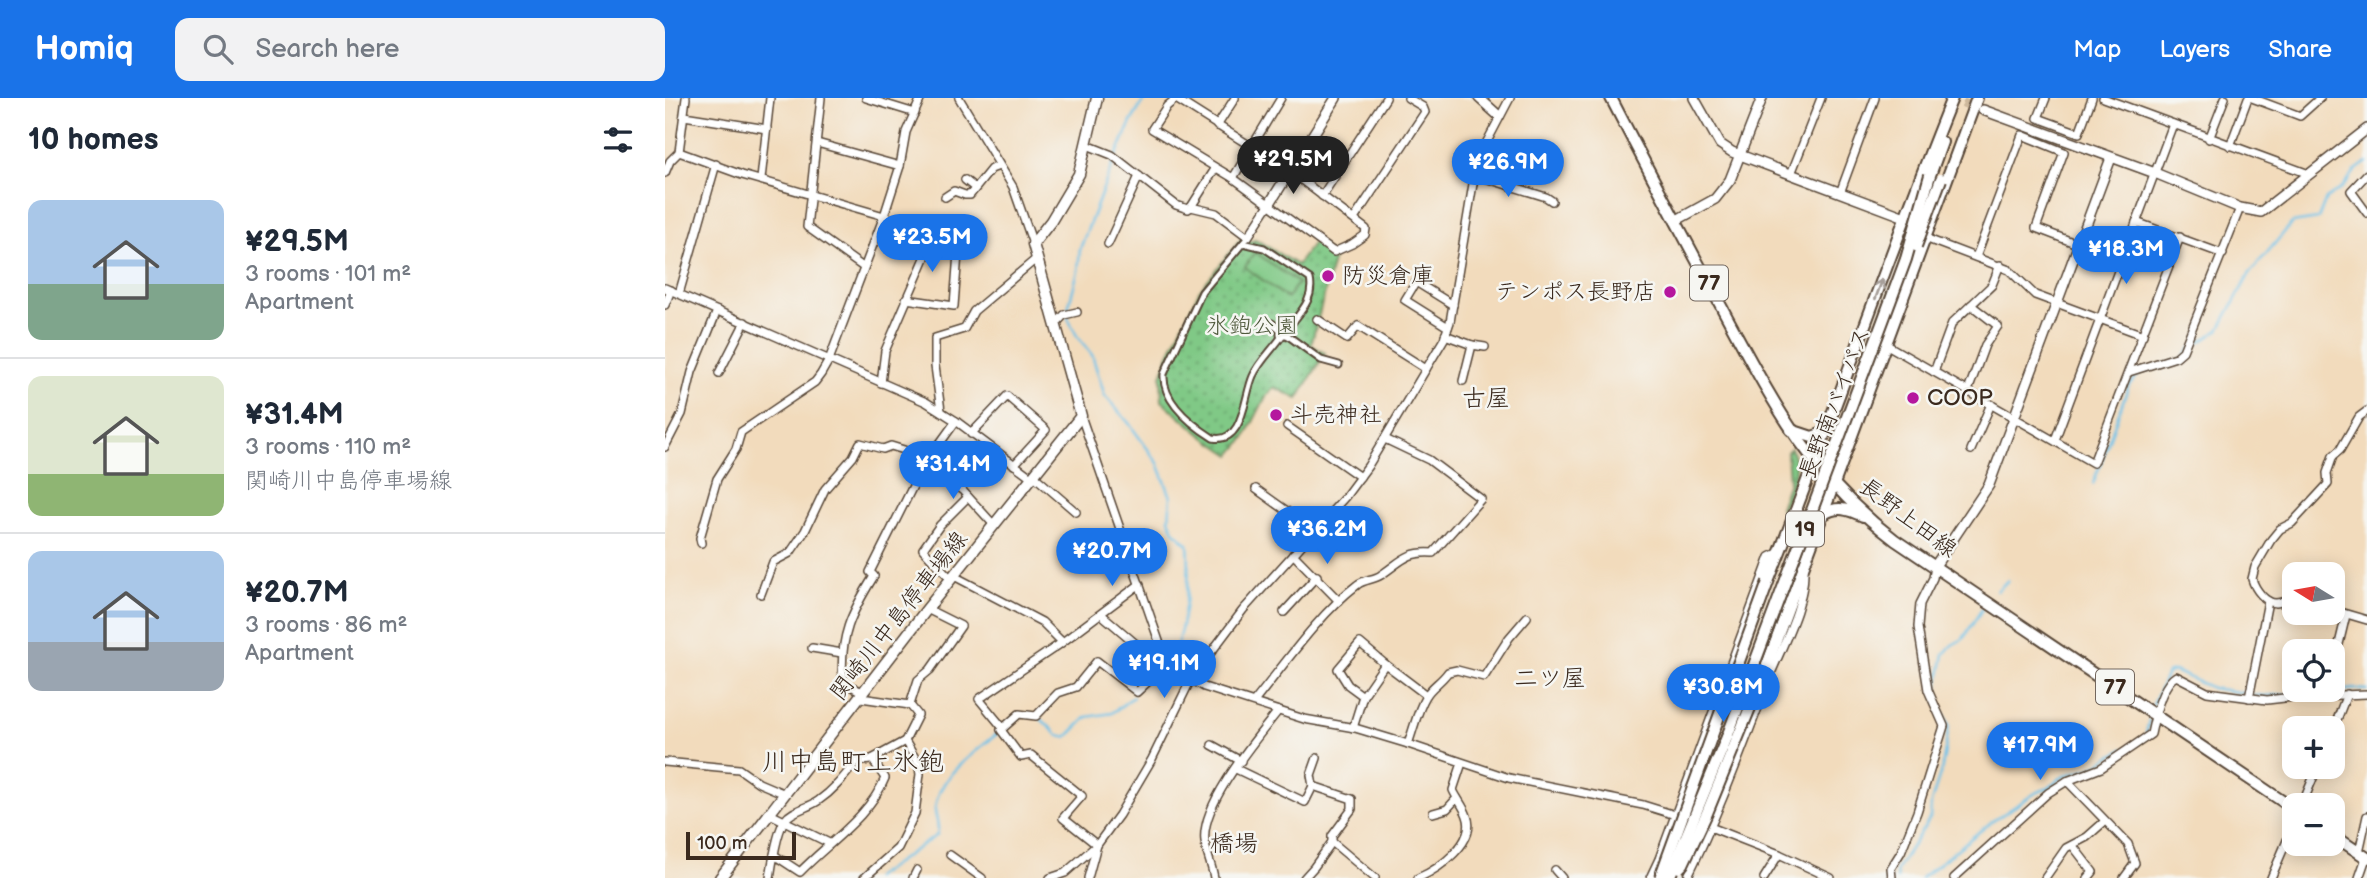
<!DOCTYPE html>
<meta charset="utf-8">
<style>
body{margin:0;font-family:"Balsamiq Sans","Klee One",sans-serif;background:#f2f2f3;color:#1f2937;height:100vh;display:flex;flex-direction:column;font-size:26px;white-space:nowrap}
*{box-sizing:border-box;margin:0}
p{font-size:23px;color:#747a83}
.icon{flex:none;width:38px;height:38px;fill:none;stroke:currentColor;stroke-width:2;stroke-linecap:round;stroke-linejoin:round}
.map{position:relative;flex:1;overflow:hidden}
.side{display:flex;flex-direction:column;background:#fff;width:665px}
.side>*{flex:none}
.needle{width:46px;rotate:281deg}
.controls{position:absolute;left:1617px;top:464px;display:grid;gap:14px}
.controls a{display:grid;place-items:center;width:63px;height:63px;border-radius:14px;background:#fff;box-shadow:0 4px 18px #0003;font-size:35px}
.scale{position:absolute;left:21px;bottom:18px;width:110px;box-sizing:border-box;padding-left:7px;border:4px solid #3b2a1e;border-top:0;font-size:19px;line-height:24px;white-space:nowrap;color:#3b2a1e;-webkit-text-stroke:5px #f6f6f2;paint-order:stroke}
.price{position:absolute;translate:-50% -60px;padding:0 16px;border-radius:24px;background:#1a73e8;color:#fff;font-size:23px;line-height:46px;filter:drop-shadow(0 2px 4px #0008)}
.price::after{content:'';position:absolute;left:50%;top:42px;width:21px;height:16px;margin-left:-10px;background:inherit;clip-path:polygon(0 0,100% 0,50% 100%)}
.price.current{background:#222;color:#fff}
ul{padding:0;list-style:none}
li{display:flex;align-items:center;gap:21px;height:175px;padding:0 28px}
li+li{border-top:2px solid #e0e1e3}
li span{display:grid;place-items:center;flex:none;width:196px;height:140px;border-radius:14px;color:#555}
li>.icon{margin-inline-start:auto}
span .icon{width:84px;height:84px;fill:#fffc;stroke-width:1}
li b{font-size:30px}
h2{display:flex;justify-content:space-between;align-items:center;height:84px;padding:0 28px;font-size:30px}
header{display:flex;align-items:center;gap:42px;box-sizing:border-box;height:98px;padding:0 35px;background:#1a73e8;color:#fff}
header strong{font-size:33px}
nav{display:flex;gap:38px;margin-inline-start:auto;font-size:24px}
.search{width:490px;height:63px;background:#f2f2f3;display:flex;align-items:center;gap:18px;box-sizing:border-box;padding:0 24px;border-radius:14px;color:#747a83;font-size:26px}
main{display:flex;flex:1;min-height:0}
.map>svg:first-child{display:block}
</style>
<header>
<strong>Homiq</strong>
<div class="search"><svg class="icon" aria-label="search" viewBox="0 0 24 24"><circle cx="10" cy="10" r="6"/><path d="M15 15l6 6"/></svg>Search here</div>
<nav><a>Map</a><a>Layers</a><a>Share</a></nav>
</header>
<main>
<section class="side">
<h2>10 homes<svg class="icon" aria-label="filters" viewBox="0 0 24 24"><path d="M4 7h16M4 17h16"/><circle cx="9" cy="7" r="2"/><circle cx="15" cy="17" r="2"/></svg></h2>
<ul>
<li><span style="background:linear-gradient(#a9c7e8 60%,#7fa58c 0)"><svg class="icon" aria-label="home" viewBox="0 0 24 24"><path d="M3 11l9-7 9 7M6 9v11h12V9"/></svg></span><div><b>¥29.5M</b><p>3 rooms · 101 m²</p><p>Apartment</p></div></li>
<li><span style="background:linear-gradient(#dfe7d0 70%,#8fb573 0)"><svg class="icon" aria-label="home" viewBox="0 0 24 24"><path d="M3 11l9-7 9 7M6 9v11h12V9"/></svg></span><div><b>¥31.4M</b><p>3 rooms · 110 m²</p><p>関崎川中島停車場線</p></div></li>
<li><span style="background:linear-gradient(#a9c7e8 65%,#9aa5b1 0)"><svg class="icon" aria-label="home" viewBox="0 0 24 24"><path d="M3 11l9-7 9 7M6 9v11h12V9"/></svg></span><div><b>¥20.7M</b><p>3 rooms · 86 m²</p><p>Apartment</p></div></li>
</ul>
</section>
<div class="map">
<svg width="1702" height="780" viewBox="0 0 1702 780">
<defs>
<pattern id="grass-tufts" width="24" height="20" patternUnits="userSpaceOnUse" patternTransform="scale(1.75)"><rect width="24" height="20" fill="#80c986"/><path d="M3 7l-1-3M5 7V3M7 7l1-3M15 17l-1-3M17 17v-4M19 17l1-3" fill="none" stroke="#6aa36d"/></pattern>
<pattern id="park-dots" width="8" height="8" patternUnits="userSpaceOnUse" patternTransform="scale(1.75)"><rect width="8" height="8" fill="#80c986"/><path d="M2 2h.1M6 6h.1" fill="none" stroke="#6aa36d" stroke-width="1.8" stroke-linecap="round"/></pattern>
</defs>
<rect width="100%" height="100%" fill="#f6f6f2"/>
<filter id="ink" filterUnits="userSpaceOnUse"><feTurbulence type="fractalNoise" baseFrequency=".0143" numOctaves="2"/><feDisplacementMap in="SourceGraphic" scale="14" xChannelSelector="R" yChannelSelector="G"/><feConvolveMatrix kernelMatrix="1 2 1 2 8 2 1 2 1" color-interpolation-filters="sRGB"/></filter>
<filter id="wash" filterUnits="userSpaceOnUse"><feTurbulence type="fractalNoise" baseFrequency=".00686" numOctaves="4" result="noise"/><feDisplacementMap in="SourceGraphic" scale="28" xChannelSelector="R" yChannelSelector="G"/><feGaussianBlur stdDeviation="1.57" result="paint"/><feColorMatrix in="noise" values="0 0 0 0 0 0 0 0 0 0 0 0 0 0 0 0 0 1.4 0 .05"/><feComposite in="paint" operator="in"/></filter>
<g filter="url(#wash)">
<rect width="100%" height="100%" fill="#f2dbbc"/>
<path fill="url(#grass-tufts)" stroke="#5e7a52" stroke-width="2" d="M1126,350C1136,375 1126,389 1117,413L1115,410L1124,384L1122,354Z"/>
<path fill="url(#park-dots)" stroke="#5e7a52" stroke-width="2" d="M577,140L587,144L590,141L632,167L650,143L669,159L646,247L660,255L633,301L609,289L601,298L580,340L566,357L538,338L497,303L496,278L505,254L534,193Z"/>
<path fill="#80c986" stroke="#5e7a52" stroke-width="2" d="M590,154L633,185L622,200L580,169Z"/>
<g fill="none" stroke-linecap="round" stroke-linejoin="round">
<g stroke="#6bc1e8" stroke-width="2.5">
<path d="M480,0L466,24L448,65L415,151L413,173L403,210V220L412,238L427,257L440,298L463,324L493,365L506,399L504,421L509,433L523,446C526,483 520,525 508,559"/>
<path d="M1428,386L1464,287L1476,274L1517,262L1526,250L1554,232L1585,175L1627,125L1653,121L1661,101L1676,91L1691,72L1702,64"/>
<path d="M1332,493L1343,482"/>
<path d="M1668,594L1689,591L1702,592"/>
<path d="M1488,607L1502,575L1509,573L1547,590L1598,598L1658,594"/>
<path d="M376,621L393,637L402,639L422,619L447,615L468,599"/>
<path d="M1481,636L1484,622"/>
<path d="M209,780L272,737C276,727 269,719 270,710C274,676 310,655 333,635"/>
<path d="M1232,780L1231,773L1265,720L1266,705L1277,670L1284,628L1271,599L1279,556L1287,547L1298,541L1317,511"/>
<path d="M1256,780L1329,722L1372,694L1384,690L1394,681L1407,675L1426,670L1458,651"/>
</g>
</g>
</g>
<g filter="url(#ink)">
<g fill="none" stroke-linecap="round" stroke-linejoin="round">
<path stroke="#cdb89c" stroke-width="9" stroke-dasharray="9 4.5" stroke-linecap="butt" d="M1285,0L1314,11"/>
<g stroke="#564536" stroke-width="9">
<g id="pedestrian">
<path d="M583,139L537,194L499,276C497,303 526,326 548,340C579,346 579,298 588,278C594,264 608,251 617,238"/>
<path d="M578,145L599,150L645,181C650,202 633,216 622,232V237H615L616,232H622"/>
<path d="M607,225L616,232"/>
<path d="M622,237L656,262L674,267"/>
</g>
</g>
<g stroke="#564536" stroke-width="10">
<g id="minor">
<path d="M156,0L142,129L198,169"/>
<path d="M201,0L250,15"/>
<path d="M294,0L348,89L368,146"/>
<path d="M512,0L502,8L487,31L568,80L669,154L687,146L700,137L701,131L626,74"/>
<path d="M1381,0L1373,20L1414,35L1427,0"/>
<path d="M1438,0L1644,76"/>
<path d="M1587,0L1635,18L1655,0"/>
<path d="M511,1L587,49"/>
<path d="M19,18L102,31"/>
<path d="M552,28L570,0"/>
<path d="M1544,41L1560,0"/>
<path d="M152,45L235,68"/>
<path d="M422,47L447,57L511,107L523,111L526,109L551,115L583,139L605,105"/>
<path d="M1565,48L1583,0"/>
<path d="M14,54L77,77L219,118L269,139L294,142L289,208L241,201"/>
<path d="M0,75L5,63L14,54L21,0"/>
<path d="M1126,76L1156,0"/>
<path d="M1702,76L1686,93L1702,115"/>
<path d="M810,77L881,99L887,103"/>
<path d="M568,80L616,0"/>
<path d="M96,81L105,0"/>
<path d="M300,82L310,90"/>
<path d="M1175,95L1210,0"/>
<path d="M657,98L721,0"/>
<path d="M280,99L289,93L300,97H305L326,71L334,68"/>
<path d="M526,109L550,71"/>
<path d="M689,121L760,14L758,9L743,0"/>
<path d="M1471,124L1558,156"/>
<path d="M1260,140L1344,172L1370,197L1478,237"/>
<path d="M443,146L474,78"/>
<path d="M1311,159L1357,37L1399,54L1371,130L1415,147"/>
<path d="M0,190L261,304L291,323L366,379"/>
<path d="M14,196L51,66"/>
<path d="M0,207L6,192"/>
<path d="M652,221L682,241L693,228L761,271"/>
<path d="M390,227L399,217L412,214"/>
<path d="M783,229L740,202L751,184L788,207"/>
<path d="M780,237L807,247L798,283"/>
<path d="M807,247L820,249"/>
<path d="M1222,247L1428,365L1515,139"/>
<path d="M1269,274L1287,225L1327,187L1335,167"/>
<path d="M1464,274L1511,259L1518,253L1575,110"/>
<path d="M54,275L80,224"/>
<path d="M216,285L220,253L269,139"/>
<path d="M1303,293L1320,247L1333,228L1306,207"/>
<path d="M276,313L270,268V240L299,231L309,213L371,161"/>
<path d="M416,318L497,552C509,569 521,578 539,589L639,621L690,630L743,646L844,680L978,707L1020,720"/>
<path d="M622,328L695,379"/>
<path d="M306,336L342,298L381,332L349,367"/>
<path d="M1390,342L1508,26"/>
<path d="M0,349L17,316L27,274L52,213"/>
<path d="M1306,352L1326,306"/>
<path d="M259,367L297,392L329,427"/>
<path d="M368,377L411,414"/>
<path d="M591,391L650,433"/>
<path d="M36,445L35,440L52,381L71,351L76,334L150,284L156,276L164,262L219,118L235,68L241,34L256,0"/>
<path d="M628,456L674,503"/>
<path d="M289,478L377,524L397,544"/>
<path d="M286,481L258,451L275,427L303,399"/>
<path d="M96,496L108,464L125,455L140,433L160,391L188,359L195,345L218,351L226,348L239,352L257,370"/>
<path d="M1629,503C1622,502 1618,504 1611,505C1600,505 1590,491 1587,481L1590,469L1606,442L1615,431L1627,425L1663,386L1662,375L1668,358L1675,352L1694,319L1702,313"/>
<path d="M1668,512L1702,522"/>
<path d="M619,514L652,478"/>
<path d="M436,516L498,569"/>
<path d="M147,550L177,555"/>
<path d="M1638,553L1639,551"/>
<path d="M720,566L761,597"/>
<path d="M1668,571L1681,517"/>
<path d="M199,595L178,584C174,539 186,515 209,478L205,474L257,370L291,323"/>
<path d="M196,600L245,607L253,617L240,643L253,665L255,676L250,715L233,750L199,780"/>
<path d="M1584,600L1603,503"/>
<path d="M589,604C619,567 654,516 692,487C699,481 709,482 716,477C737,463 742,453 768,455L816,401L764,362L720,341"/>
<path d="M245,607L253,582L265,572L296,528L262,511"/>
<path d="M338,630L314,601L395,546L475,486"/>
<path d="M688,630L698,598L720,566L695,545L673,571L683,587L698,598"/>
<path d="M1668,632L1682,596"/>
<path d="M743,646C749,630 752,613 761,598C766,589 776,584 783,574L792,572L819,579L844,540L862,519"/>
<path d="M547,647L576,663"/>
<path d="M0,664L74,671L94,685L120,696"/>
<path d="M571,671L640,704L648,688L687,701V711L667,738V744L649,769L639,780"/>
<path d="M1402,683L1463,746L1470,765L1459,780"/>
<path d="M648,688L646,677L652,660"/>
<path d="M1637,707L1653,668"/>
<path d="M768,715L782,711L792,700"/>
<path d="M105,716L164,745"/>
<path d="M1035,725L1114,756L1166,780"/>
<path d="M667,744L710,780"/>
<path d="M1408,748L1428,774L1423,780"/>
<path d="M1694,754L1702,718"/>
<path d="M109,757L135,774C163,745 205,718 220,680L207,661"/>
<path d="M285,757L317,780"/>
<path d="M890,772L897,780"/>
<path d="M105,780C107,767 112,732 120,722C127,712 143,710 153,703C169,692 179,679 191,664L205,662L240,643"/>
<path d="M248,780L252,772"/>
<path d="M385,780L400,775L432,747L398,720L417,698L366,657L356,659L336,632L354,616L371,618L393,595L411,589L432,563L472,594L505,563"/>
<path d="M423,780L432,747L454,717L487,661L526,581L578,512L680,399L703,368L779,241L785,224L808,86L815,57L845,0"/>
<path d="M549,780C547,767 541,756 540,743C535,707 591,641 613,613"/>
<path d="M753,780C774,771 812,744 802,718C799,709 792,701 788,692L797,665"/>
<path d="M985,780L994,761L1105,459L1115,454"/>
<path d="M1022,780C1055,713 1080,643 1107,573C1120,542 1140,505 1139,472"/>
<path d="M1099,780L1114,756"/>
<path d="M1227,780L1226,770L1236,754L1252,714L1279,628L1263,592L1253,529L1255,506L1268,480L1270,468"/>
<path d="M1289,780L1383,695L1402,683L1436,670L1486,636C1489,621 1497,586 1511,578L1542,594L1602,602L1628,599L1702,596"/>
<path d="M1380,780L1401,750L1422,739L1440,723"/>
<path d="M1606,780L1629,726"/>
<path d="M1694,780L1701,760"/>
</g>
</g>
<g stroke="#564536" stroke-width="12">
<g id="tertiary">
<path d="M814,0L834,18"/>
<path d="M1029,0L1055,46L1067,54L1240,119"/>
<path d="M1318,12L1490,75L1575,110L1596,114L1702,31"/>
<path d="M605,105L671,0"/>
<path d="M1010,123L1050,101L1065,82L1097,0"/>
<path d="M1270,468L1324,387L1446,60"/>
</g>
</g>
<g stroke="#564536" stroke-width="13">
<path id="secondary" d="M55,780L262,511L416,318L368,146L386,123L414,76L432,0"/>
</g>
<g stroke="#564536" stroke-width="14">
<g id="primary">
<path d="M946,0C982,70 1019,139 1056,208C1107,302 1142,375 1230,442L1629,711"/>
<path d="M1668,737L1702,760"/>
</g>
</g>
<g stroke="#564536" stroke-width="14">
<g id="trunk">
<path d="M1265,77L1277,44"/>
<path d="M1126,332L1147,339L1161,334"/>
<path d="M1159,416C1173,407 1184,412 1198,418"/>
<path d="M1103,484C1167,323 1222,160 1287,0"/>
<path d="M1096,583L1312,0"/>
</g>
</g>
<use href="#pedestrian" stroke="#fff" stroke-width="5"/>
<use href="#minor" stroke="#fff" stroke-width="7"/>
<use href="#tertiary" stroke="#fff" stroke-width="9"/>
<use href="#secondary" stroke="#fff" stroke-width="10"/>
<use href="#primary" stroke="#fff" stroke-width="10"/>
<use href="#trunk" stroke="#fff" stroke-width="10"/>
<g stroke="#564536" stroke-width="14" stroke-linecap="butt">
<g id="trunk-bridge">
<path d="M1251,148L1276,81"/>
<path d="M1014,770L1018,766L1042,715L1096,583"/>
<path d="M995,780L1103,484"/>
<path d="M1004,780L1062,639L1218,223L1241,161L1265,77"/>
</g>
</g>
<use href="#trunk-bridge" stroke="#fff" stroke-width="10"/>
</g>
<defs><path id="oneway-shaft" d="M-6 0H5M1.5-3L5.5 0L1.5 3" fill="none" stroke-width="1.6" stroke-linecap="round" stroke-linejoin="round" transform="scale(1.75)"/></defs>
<use stroke="#a79f9a" href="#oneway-shaft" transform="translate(1214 191) rotate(-70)"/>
</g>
<g fill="#b5179e" stroke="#f6f6f2" stroke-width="2.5">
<circle cx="663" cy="178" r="7"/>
<circle cx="1005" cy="194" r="7"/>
<circle cx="1248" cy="300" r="7"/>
<circle cx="611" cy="317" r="7"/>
</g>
<g text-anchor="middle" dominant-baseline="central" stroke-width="5" stroke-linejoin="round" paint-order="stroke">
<g fill="#f6f6f2" stroke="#73675e" stroke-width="2">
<rect x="1025" y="167.5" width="38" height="35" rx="5"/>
<rect x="1121" y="413.5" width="38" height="35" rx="5"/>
<rect x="1431" y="571.5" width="38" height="35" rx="5"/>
</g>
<g font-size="21" font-weight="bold" fill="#3b2a1e">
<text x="1044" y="185">77</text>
<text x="1140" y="431">19</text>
<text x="1450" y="589">77</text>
</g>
<g font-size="23" fill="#3b2a1e" stroke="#f6f6f2" text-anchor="start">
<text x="677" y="178">防災倉庫</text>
<text x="991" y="194" text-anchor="end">テンポス長野店</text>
<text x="1262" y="300">COOP</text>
<text x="625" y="317">斗売神社</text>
</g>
<g font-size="23" fill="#505a3d" stroke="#f6f6f2">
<text x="587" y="228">氷鉋公園</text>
</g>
<g font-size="23" fill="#3b2a1e" stroke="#f6f6f2">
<text transform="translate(1170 305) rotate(-69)">長野南バイパス</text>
<text transform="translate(1243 420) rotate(37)">長野上田線</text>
<text transform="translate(234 518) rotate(-52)">関崎川中島停車場線</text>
</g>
<g font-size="24" fill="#3b2a1e" stroke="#f6f6f2">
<text x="821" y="300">古屋</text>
<text x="885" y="580">二ツ屋</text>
<text x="569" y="745">橋場</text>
</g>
<g font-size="26" fill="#3b2a1e" stroke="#f6f6f2">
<text x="188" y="664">川中島町上氷鉋</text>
</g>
</g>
</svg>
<div class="controls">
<a><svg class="needle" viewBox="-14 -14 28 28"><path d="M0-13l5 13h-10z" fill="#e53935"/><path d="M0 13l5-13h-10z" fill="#747a83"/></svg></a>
<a><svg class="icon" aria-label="locate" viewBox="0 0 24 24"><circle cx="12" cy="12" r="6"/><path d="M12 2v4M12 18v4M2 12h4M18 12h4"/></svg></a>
<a>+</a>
<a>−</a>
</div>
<div class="scale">100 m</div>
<b class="price current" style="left:628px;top:98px">¥29.5M</b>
<b class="price" style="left:843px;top:101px">¥26.9M</b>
<b class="price" style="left:267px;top:176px">¥23.5M</b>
<b class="price" style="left:1461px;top:188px">¥18.3M</b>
<b class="price" style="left:288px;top:403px">¥31.4M</b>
<b class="price" style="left:662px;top:468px">¥36.2M</b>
<b class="price" style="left:447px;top:490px">¥20.7M</b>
<b class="price" style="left:499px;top:602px">¥19.1M</b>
<b class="price" style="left:1058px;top:626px">¥30.8M</b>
<b class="price" style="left:1375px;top:684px">¥17.9M</b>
</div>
</main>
